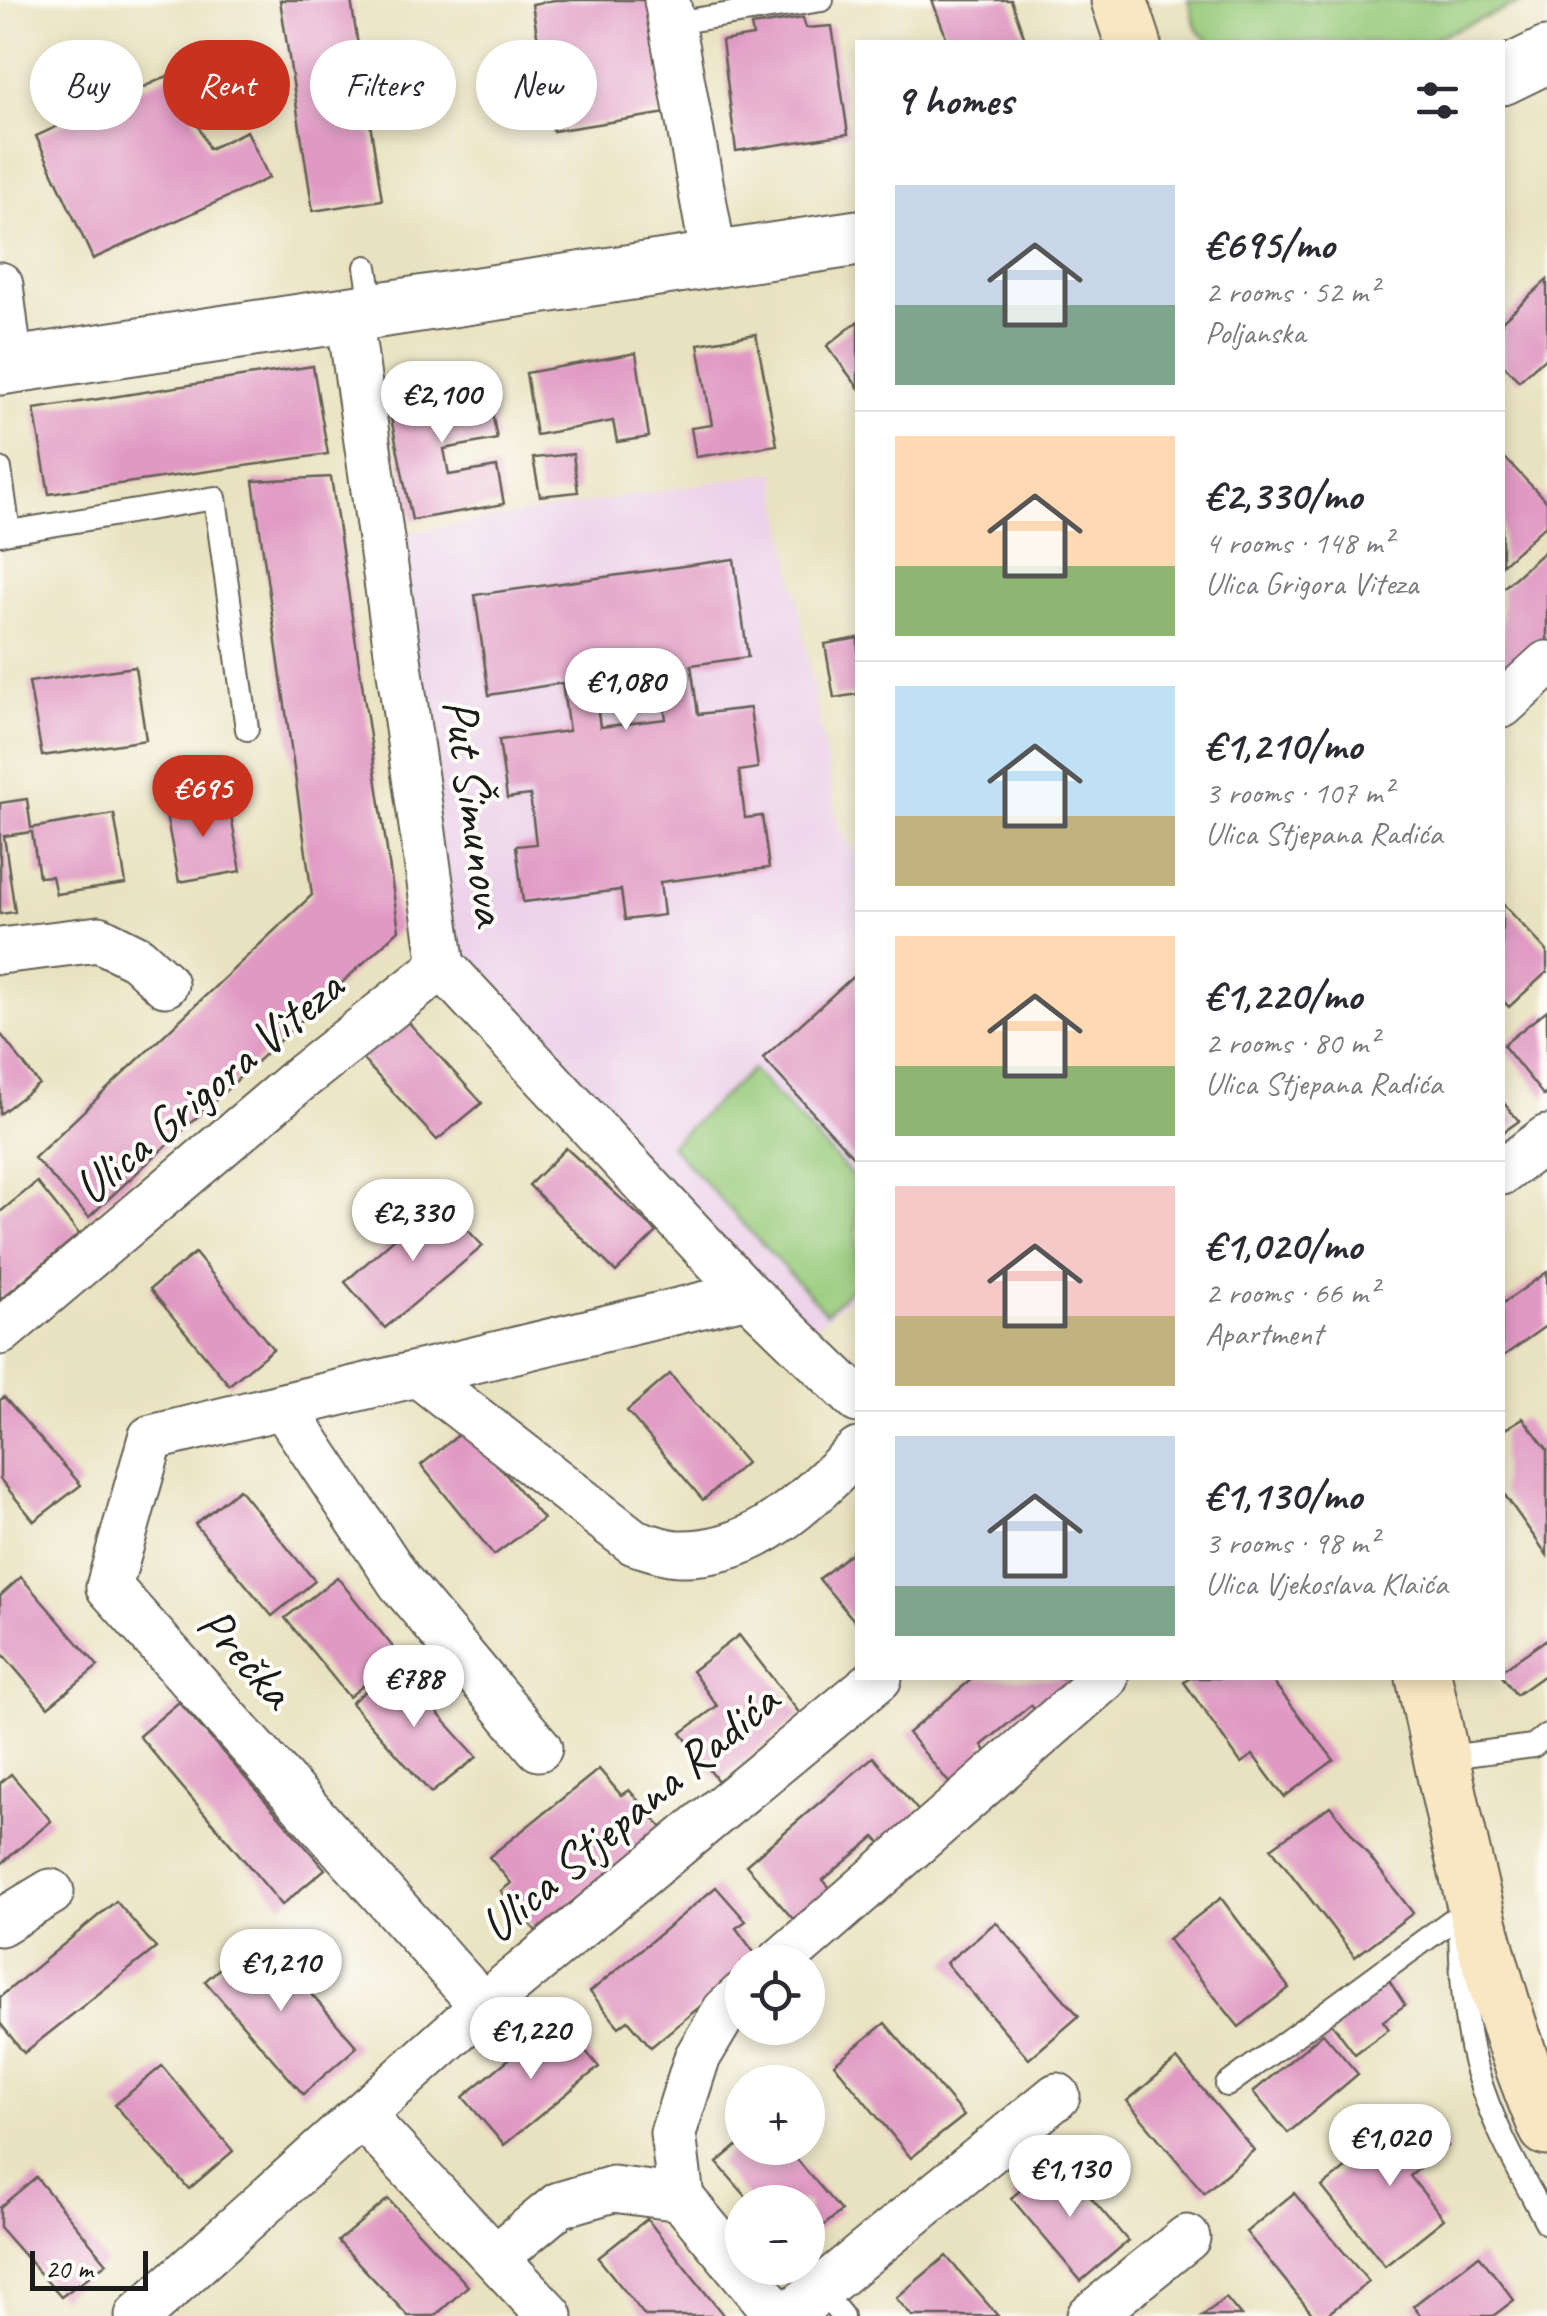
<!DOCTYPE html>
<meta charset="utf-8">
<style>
body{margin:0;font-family:Caveat,sans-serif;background:#f2f2f3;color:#2b2b33;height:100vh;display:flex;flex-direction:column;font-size:38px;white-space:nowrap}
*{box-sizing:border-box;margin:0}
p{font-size:32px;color:#7c7c81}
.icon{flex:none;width:55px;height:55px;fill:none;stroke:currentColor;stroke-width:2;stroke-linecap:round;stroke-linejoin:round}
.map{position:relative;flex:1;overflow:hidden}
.panel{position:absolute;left:855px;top:40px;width:650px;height:1640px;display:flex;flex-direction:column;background:#fff;border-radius:0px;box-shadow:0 5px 15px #0003}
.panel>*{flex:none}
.banner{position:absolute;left:30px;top:40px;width:675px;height:90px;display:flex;gap:20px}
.tools{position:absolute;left:725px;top:1945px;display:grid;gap:20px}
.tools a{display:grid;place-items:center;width:100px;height:100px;border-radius:50%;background:#fff;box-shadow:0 5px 15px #0003;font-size:50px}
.scale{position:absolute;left:30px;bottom:25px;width:118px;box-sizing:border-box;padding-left:10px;border:5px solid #1c1c1c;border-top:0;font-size:28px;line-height:35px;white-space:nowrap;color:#1c1c1c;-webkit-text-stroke:8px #fdfcf7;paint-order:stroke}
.price{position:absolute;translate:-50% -85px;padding:0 22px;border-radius:35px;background:#fff;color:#222;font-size:32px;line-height:65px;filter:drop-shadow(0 2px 5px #0008)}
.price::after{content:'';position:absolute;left:50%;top:60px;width:30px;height:22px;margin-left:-15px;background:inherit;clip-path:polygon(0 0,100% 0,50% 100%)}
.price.current{background:#c8321e;color:#fff}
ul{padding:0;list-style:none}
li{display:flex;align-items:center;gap:30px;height:250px;padding:0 40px}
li+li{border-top:2px solid #e1e1e2}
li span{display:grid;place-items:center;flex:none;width:280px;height:200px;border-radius:0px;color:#555}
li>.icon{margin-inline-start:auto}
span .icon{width:120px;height:120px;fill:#fffc;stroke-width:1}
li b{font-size:42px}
h2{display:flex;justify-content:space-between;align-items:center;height:120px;padding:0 40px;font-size:42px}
.chip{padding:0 35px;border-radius:45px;background:#fff;box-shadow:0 5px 15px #0003;font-size:35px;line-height:90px}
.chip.current{background:#c8321e;color:#fff}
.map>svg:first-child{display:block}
</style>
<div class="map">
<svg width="1547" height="2316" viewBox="0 0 1547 2316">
<rect width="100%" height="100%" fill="#fdfcf7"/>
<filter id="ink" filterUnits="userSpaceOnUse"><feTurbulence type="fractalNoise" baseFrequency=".01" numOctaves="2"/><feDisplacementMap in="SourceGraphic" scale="20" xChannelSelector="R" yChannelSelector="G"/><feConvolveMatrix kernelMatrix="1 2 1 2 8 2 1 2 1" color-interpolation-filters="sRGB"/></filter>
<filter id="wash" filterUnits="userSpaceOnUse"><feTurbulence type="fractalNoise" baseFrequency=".0048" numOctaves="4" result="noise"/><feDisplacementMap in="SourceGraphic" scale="40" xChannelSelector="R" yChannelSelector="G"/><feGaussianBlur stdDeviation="2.25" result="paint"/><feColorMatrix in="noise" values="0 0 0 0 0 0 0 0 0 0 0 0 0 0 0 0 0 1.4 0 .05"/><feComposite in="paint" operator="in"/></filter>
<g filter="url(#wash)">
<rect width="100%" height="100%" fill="#e9e2c0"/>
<path fill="#ecd1ea" d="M775,472L837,821L858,860L857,1292L809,1331L442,966L382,537Z"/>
<g fill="#97ca7a" stroke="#5a734b" stroke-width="2.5">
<path d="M1188,0H1528L1424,42H1210L1197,30Z"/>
<path d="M752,1069L857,1181V1283L826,1313L670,1145Z"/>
</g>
<g id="blocks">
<g fill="#e099c3" fill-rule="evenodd">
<path d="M280,0H351L382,200L313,211Z"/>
<path d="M555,0H649L667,113L553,131L532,4Z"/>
<path d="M932,0H1011L1026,42H948Z"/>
<path d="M803,18L806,28L832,26L848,134L736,151L722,41L753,36L751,26Z"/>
<path d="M174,73L209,149L247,131L269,178L93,259L36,136Z"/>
<path d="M1547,280V356L1519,381L1502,363V321Z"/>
<path d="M858,321V387L827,346Z"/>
<path d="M756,334L777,445L696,457L691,428L712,425L698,344Z"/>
<path d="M636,353L649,437L617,442L613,421L536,435L526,373Z"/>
<path d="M313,366L328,454L49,494L34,409Z"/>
<path d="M431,375L435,395L487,385L497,439L444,449L449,475L497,467L504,504L412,520L384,384Z"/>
<path d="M573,454L578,492L540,496L533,458Z"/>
<path d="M1502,455L1547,502V524L1502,565Z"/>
<path d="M331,477L399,930L89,1217L34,1158L312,895L253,481Z"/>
<path d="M1547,549V651L1502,691V589Z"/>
<path d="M734,559L748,657L691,665L698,714L750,708L758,768L739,771L745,818L762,816L769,868L660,882L664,915L625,920L621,890L523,902L516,846L536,844L530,795L507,798L499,740L569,731L562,683L489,695L475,595ZM659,670L666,719L600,727L593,679Z"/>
<path d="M858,638V694L834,698L825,644Z"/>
<path d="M135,667L146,740L42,756L29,682Z"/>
<path d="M27,799L31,828L114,814L126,884L56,894L52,876L39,877L32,832L4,836L15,912L0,914V803Z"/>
<path d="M228,799L241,871L179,882L165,809Z"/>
<path d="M1502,903L1547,951V972L1509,1007L1502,1000Z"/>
<path d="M858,972V1162L763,1058Z"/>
<path d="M1547,1010V1093L1544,1096L1503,1045Z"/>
<path d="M400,1013L482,1103L437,1140L355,1051Z"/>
<path d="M0,1033L39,1084L0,1114Z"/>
<path d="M1502,1101L1519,1121L1502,1133Z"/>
<path d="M566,1148L657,1232L616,1272L529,1185Z"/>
<path d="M37,1182L79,1234L0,1300V1212Z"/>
<path d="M438,1200L483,1246L385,1328L345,1282Z"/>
<path d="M195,1253L273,1349L229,1385L150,1289Z"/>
<path d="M1547,1272V1325L1502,1357V1304Z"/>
<path d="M670,1374L746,1463L703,1500L627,1411Z"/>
<path d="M4,1397L81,1485L34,1521L0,1479V1400Z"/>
<path d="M1523,1418L1547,1449V1555L1502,1491V1431Z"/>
<path d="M467,1428L543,1519L494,1555L421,1465Z"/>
<path d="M239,1489L315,1581L272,1616L195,1524Z"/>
<path d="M858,1547V1625L819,1579Z"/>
<path d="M21,1577L98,1666L48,1707L0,1651V1596Z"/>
<path d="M337,1577L400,1656L349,1697L285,1618Z"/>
<path d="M739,1635L801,1715L718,1781L681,1733L717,1706L692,1671Z"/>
<path d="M1547,1639V1673L1516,1695L1502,1676V1670Z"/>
<path d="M395,1666L477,1757L431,1793L351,1703Z"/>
<path d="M973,1678H1073L1039,1715L1031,1705L982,1745L988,1754L951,1785L908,1733Z"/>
<path d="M1190,1678H1270L1334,1760L1284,1797L1253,1755L1241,1763L1184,1682Z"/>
<path d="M179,1702L325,1869L282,1905L139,1736Z"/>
<path d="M873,1757L921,1814L883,1844L875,1837L823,1880L831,1889L793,1919L746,1865Z"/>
<path d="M599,1769L621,1795L629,1790L663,1829L536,1931L501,1891L511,1883L489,1857Z"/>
<path d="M11,1774L51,1821L0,1865V1783Z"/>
<path d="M1330,1806L1413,1913L1355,1957L1271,1848Z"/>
<path d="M716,1887L746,1921L736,1928L759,1959L755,1962H742V1972L651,2047L628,2020L619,2027L590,1992Z"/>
<path d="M1221,1898L1289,1988L1239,2027L1168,1939Z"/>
<path d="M116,1901L156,1948L24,2053L0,2023V1997Z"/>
<path d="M996,1922L1079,2016L1029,2059L946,1963Z"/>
<path d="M259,1934L357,2047L303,2094L205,1981Z"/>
<path d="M1388,1979L1405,2005L1383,2021L1389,2029L1355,2054L1330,2021Z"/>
<path d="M558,2018L599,2067L504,2145L463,2097Z"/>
<path d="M885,2023L964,2116L911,2158L834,2064Z"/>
<path d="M1323,2033L1358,2074L1288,2133L1253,2092Z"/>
<path d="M1177,2059L1254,2150L1204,2193L1127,2101Z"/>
<path d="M162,2066L233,2151L189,2189L115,2105Z"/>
<path d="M1419,2109L1448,2146L1410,2176L1444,2219L1385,2266L1322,2187Z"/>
<path d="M742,2142V2148H787L841,2211L808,2239V2202H751L717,2163Z"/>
<path d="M1058,2159L1128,2241L1081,2281L1011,2198Z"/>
<path d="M36,2177L107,2263L61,2297L0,2228V2207Z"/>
<path d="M1294,2193L1369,2282L1325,2316H1314L1246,2232Z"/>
<path d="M388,2199L468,2286L435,2316H408L338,2241Z"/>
<path d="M647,2219L724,2316H645L598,2258Z"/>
<path d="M1479,2255L1514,2300L1493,2316H1421L1413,2306Z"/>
<path d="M946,2256L998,2316H912L896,2298Z"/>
<path d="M1226,2298L1241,2316H1202Z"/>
</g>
</g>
</g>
<g filter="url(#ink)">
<use href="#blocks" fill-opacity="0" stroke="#646155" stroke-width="2.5"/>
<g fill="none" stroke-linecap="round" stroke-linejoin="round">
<g stroke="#646155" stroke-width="26">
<g id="service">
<path d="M673,23L822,0"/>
<path d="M366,267L373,311"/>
<path d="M0,469L9,532L0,534"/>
<path d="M9,532L215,498L247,729"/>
<path d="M1441,1758L1533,1746L1547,1735"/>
<path d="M1460,1928C1461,1974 1464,2031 1478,2075C1493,2126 1522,2176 1547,2223"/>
<path d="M1227,2085L1459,1915"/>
<path d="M820,2290L842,2316"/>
</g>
</g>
<g stroke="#646155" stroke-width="49">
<g id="minor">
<path d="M667,0L714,259"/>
<path d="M0,285L10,366"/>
<path d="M349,315L442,966L748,1294L858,1400"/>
<path d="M1502,705L1547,664"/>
<path d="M0,951L99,939L137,958L165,984"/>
<path d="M1502,1172L1547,1138"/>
<path d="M0,1332L297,1081L442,966"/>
<path d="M419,1375L634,1542C648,1546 665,1553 679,1553C758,1555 805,1500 858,1451"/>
<path d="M283,1406L400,1582L539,1748"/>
<path d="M0,1923L51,1892"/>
<path d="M780,1962L1105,1678"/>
<path d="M742,1995L725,2011L697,2058L673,2133L681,2198L779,2316"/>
<path d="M483,2006L109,1587L151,1438L748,1294"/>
<path d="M362,2116L550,2316"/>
<path d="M496,2257L559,2205L613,2189L681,2198"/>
<path d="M138,2316L483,2006L879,1678"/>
<path d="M788,2316L1057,2096"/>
<path d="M1090,2316L1187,2238"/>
</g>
</g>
<g stroke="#646155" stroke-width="59">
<g id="tertiary">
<path d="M1502,77L1547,55"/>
<path d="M0,367L858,238"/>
</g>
</g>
<g stroke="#646155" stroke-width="59">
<g id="secondary">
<path d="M1119,0L1133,42"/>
<path d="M1424,1678C1457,1829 1486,1985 1547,2128"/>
</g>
</g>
<use href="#service" stroke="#fff" stroke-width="22"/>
<use href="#minor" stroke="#fff" stroke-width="45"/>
<use href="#tertiary" stroke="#fff" stroke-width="55"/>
<use href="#secondary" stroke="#f9e7c3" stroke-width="55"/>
</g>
</g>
<g text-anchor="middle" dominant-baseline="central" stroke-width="8" stroke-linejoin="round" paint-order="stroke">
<g font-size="50" fill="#1c1c1c" stroke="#fdfcf7">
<text transform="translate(476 812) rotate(82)">Put Šimunova</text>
<text transform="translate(208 1087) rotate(-40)">Ulica Grigora Viteza</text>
<text transform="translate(246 1657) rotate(48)">Prečka</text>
<text transform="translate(629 1813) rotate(-40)">Ulica Stjepana Radića</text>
</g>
</g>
</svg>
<div class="tools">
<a><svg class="icon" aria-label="locate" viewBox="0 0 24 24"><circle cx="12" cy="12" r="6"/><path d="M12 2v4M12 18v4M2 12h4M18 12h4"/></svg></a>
<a>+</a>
<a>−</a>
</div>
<div class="scale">20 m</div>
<b class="price" style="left:442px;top:446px">€2,100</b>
<b class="price" style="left:626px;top:733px">€1,080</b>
<b class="price current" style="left:203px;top:840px">€695</b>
<b class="price" style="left:413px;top:1264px">€2,330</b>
<b class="price" style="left:414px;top:1730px">€788</b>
<b class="price" style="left:281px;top:2014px">€1,210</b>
<b class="price" style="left:531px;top:2082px">€1,220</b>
<b class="price" style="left:1390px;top:2189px">€1,020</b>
<b class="price" style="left:1070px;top:2220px">€1,130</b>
<div class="banner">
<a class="chip">Buy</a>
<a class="chip current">Rent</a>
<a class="chip">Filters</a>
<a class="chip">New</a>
</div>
<section class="panel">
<h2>9 homes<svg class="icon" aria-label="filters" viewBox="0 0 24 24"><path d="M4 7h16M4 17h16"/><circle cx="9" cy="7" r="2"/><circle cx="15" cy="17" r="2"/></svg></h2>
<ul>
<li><span style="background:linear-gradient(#c9d6e8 60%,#7fa58c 0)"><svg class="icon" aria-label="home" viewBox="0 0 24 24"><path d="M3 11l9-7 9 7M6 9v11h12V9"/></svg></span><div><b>€695/mo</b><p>2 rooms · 52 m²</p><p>Poljanska</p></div></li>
<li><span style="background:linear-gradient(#ffd9b3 65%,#8fb573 0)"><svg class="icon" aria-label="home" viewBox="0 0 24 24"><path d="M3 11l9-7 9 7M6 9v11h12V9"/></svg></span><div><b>€2,330/mo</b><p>4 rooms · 148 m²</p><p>Ulica Grigora Viteza</p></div></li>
<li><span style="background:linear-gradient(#bfe0f5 65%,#c2b280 0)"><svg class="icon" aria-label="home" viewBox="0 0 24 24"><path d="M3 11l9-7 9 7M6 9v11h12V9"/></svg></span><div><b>€1,210/mo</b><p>3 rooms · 107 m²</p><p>Ulica Stjepana Radića</p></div></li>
<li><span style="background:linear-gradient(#ffd9b3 65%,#8fb573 0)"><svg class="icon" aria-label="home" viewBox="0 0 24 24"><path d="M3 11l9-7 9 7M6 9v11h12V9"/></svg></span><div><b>€1,220/mo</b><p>2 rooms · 80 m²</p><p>Ulica Stjepana Radića</p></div></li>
<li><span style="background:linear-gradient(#f6c9c9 65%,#c2b280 0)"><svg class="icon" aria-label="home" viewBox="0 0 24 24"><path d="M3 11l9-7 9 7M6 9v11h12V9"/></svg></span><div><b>€1,020/mo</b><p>2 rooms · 66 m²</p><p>Apartment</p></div></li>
<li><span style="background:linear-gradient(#c9d6e8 75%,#7fa58c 0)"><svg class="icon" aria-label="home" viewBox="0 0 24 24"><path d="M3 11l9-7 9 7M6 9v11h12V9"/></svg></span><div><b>€1,130/mo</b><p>3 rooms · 98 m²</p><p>Ulica Vjekoslava Klaića</p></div></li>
</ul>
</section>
</div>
